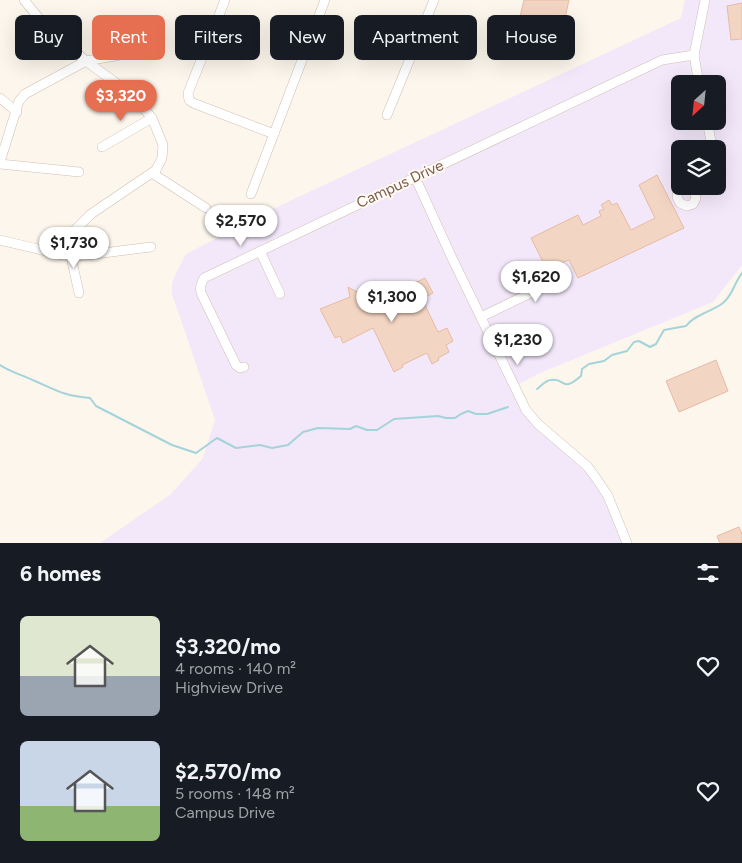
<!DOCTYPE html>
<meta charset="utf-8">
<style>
body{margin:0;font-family:Figtree,sans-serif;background:#242831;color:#f1f3f6;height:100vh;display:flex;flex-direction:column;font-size:19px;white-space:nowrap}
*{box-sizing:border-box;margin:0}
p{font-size:16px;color:#9ea1a6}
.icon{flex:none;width:28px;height:28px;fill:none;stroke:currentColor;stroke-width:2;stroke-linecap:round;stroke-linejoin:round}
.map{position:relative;height:543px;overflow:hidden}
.drawer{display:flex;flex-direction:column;background:#171b24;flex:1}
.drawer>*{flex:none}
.banner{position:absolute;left:15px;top:15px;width:712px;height:45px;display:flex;gap:10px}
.needle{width:32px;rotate:207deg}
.controls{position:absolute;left:671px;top:75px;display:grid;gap:10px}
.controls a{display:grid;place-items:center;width:55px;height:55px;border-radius:8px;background:#171b24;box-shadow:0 5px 20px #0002;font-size:25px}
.price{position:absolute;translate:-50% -42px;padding:0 11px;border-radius:18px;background:#fff;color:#222;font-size:16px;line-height:32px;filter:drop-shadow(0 1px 2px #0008)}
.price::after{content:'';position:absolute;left:50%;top:30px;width:15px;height:11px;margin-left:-8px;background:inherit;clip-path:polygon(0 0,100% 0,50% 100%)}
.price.on{background:#e76f51;color:#fff}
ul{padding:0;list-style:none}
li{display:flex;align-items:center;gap:15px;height:125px;padding:0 20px}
li span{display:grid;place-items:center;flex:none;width:140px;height:100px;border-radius:8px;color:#555}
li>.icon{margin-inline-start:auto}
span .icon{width:60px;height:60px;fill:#fffc;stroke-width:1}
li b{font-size:21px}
h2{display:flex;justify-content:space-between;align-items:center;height:60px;padding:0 20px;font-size:21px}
.pill{padding:0 18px;border-radius:8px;background:#171b24;box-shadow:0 5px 20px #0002;font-size:18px;line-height:45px}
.pill.on{background:#e76f51;color:#fff}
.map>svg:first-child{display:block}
</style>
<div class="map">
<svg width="742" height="543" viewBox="0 0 742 543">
<rect width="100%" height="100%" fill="#fdf6ec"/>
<path fill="#f3e8fa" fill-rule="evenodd" d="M685,0H742V265L713,302L540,373L511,388L534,425L592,478L607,505L623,543H100L171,494L203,458L215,420L172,294V283L176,273L186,254L279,206L681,18ZM680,84H718V121H680ZM680,149H718V186H680Z"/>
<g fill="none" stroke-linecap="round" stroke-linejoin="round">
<g stroke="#a5d3da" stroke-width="2">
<path d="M0,365C13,373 22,375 35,381C58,391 65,396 90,398L96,406L172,445L196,453L217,438L236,448L260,445L272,448L288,445L303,432L318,428L350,429L356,426L367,430H377L394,419L438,416L446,418H455L461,414L468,411L476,414H487L508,407"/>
<path d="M537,389C541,386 546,380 551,380C566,377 560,394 581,376L582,369L589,364L604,361L612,355L627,351L634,342L639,341L650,347L656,344L664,330L686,326C694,315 711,312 723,303C733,295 734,283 742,273"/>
</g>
</g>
<g fill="#f3d5c3" stroke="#e6bba3">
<path d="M524,0H569L563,27L520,17Z"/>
<path d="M742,3V39L731,40L727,6Z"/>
<path d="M657,175L684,228L578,278L569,260L561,263L555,262L551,268L547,270L531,238L578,215L583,225L601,216L599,211L604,209L601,205L609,200L612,205L617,203L631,230L655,218L639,185Z"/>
<path d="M425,278L433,293L422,299L438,332L447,328L453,341L446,345L449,352L438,358L439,360L432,364L427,353L402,365L403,367L394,372L373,328L343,343L340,336L335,338L320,309L350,297L348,287L359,293L366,305L388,294L386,290L400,284L402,289Z"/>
<path d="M716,360L728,391L679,412L666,381Z"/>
<path d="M739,527L742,534V543H720L717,536Z"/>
</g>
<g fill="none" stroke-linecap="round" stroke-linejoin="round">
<g stroke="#d1beb0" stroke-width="10">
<g id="minor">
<path d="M24,0L42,22L86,61L131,94L152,118L163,145L162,158L156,170L91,214L75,230L72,237L70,252L79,293"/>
<path d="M225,0L188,93L189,100L193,103L274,134"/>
<path d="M694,55L699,84"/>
<path d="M0,98L17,112"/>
<path d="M387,115L434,0"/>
<path d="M707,121L711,141V149"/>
<path d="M102,147L152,118"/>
<path d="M0,162L19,101L25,94L86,61L132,53"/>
<path d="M0,164L79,172"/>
<path d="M152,173L206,208"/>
<path d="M415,177L452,258L526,410L538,424L587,466L596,478L608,496L627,543"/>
<path d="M686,186L678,190L677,197L680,203L687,206L693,204L696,198L694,190L688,186"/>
<path d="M251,194L325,0"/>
<path d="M0,240L71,257L151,247"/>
<path d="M260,251L280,294"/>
<path d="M481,317L551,283L558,272L557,268"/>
<path d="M244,367L240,368L236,365L202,295C199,288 201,284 204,278L662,60L694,55L705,0"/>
</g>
</g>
<use href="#minor" stroke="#fff" stroke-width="9"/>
</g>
<g text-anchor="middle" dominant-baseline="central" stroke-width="4" stroke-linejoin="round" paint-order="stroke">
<g font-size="15" fill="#7a5c4d" stroke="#fffaf3">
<text transform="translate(400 184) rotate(-25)">Campus Drive</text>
</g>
</g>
</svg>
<div class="controls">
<a><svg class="needle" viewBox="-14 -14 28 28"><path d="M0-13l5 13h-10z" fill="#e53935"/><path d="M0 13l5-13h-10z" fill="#9ea1a6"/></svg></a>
<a><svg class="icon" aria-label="layers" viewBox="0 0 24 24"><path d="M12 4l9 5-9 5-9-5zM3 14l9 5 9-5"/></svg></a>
</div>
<b class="price on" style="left:121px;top:122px">$3,320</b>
<b class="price" style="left:241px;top:247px">$2,570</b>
<b class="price" style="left:74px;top:269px">$1,730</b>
<b class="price" style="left:536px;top:303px">$1,620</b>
<b class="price" style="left:392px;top:323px">$1,300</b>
<b class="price" style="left:518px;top:366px">$1,230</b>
<div class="banner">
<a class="pill">Buy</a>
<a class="pill on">Rent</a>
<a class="pill">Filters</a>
<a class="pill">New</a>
<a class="pill">Apartment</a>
<a class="pill">House</a>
</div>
</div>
<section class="drawer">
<h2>6 homes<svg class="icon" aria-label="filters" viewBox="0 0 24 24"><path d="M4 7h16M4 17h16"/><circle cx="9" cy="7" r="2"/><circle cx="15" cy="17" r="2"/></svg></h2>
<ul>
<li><span style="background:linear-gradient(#dfe7d0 60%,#9aa5b1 0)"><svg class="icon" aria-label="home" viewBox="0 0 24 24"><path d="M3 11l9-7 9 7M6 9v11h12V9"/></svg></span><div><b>$3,320/mo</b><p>4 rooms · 140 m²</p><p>Highview Drive</p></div><svg class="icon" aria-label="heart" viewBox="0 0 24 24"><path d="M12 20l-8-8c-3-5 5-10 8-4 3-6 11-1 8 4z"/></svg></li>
<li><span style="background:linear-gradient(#c9d6e8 65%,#8fb573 0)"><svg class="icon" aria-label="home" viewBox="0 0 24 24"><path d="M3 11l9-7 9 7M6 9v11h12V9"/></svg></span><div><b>$2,570/mo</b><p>5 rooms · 148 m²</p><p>Campus Drive</p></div><svg class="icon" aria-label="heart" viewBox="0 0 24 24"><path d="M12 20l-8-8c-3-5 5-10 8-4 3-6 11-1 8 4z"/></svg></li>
</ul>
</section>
